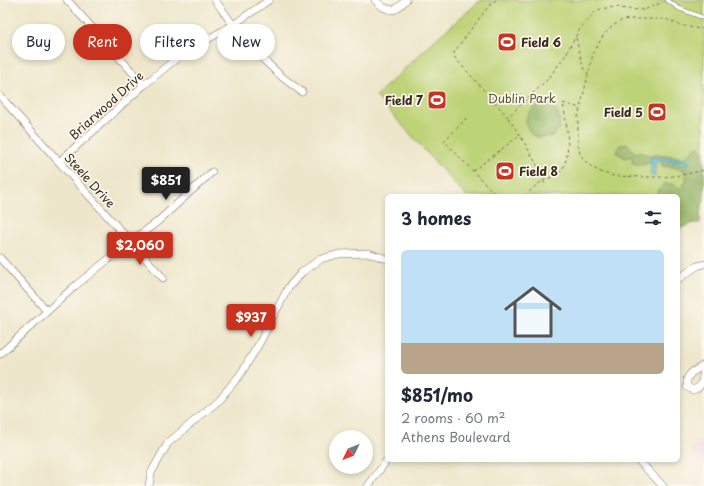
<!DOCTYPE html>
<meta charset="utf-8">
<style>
body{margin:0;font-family:"Playpen Sans",sans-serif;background:#f6f6f7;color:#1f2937;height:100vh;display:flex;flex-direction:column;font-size:15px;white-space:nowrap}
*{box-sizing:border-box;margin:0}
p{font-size:13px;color:#747a83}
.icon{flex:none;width:22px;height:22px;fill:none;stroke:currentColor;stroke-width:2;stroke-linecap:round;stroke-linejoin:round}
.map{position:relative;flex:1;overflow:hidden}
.panel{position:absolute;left:385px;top:194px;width:295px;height:268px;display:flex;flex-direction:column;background:#fff;border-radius:6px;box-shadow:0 2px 6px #0003}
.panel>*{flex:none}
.guide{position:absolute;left:12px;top:24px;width:313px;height:36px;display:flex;gap:8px}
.needle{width:26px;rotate:227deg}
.fabs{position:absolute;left:329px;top:430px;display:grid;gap:8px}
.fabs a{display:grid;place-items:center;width:44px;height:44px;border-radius:50%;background:#fff;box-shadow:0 2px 6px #0003;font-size:20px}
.price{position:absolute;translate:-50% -34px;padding:0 9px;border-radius:4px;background:#c8321e;color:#fff;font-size:13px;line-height:26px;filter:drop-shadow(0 1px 2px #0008)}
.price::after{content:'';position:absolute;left:50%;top:24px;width:12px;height:9px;margin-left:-6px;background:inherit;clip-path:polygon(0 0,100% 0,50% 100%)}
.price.active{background:#222;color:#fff}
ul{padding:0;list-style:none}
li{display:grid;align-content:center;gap:8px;height:212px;padding:0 16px}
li+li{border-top:1px solid #e0e1e3}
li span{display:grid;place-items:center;height:124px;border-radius:6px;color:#555}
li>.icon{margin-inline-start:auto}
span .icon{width:72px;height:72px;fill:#fffc;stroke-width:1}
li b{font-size:17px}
h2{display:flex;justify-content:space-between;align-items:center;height:48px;padding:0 16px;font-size:17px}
.chip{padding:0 14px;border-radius:18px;background:#fff;box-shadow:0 2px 6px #0003;font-size:14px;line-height:36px}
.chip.active{background:#c8321e;color:#fff}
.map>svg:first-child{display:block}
</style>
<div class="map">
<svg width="704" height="486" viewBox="0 0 704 486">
<rect width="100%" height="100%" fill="#fbf7ec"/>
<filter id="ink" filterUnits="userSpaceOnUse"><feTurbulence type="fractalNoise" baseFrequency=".025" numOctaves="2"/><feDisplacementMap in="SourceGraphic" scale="8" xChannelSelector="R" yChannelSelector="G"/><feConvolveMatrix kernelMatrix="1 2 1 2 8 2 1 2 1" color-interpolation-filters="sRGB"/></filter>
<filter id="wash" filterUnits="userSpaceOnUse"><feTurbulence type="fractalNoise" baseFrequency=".012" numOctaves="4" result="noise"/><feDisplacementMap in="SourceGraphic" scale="16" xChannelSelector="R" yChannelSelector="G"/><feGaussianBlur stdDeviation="0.9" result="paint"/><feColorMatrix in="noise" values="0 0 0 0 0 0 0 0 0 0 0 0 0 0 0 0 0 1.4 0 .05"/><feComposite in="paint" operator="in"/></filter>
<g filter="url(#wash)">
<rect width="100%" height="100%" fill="#eee6ca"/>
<path fill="#f3cfdf" d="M704,438V464L691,450Z"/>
<path fill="#bdd377" stroke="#7c7e4a" d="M481,0H704V196H466L376,96L436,39Z"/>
<g fill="#96b568" stroke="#687043">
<path d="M540,105C545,105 550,106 554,109C561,116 562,129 554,135C551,137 546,137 542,137C536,138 532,135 529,130C522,120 529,109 540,105Z"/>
<path d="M627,143L635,153L639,152L649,155L660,154L684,158L690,153L698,145L702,153L701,162H704V201C700,207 700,215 700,223H694L678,229V196H650L656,195L659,190L664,184H674L681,189L687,179L684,170L673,167L662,166L661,161L641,165L633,163L632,156L625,158L616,152L619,146Z"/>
</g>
<path fill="#5ac4d5" stroke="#4a777a" d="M652,157L690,160L689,163L686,164L658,160L655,164V176L650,175L651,171L650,169L652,167L650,159Z"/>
</g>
<g filter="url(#ink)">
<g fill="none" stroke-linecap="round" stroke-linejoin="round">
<g stroke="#7a6c5a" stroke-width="5">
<path id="lane" d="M667,0L678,8L704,18"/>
</g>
<g stroke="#7a6c5a" stroke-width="8">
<g id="street">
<path d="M67,0L144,85"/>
<path d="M215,0L247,44L282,77L302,92"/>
<path d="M375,0C380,5 387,12 396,9C399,7 403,3 406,0"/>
<path d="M0,96L163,278"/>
<path d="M59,162L144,85L183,53L233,25L269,0"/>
<path d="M0,258L47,311"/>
<path d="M678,279L697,266L704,264"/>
<path d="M0,354L75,286L130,242L156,223L212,172"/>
<path d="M704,365L691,373L687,379V387L693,390L699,387L702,382L704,369"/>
<path d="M638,460L663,486"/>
<path d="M149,486L151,473L168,443L218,401L240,375L259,344L288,288L302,272L321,259L339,254L368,253L387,259"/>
<path d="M368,486L387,460"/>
</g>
</g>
<g stroke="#7a6c5a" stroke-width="1" stroke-dasharray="3 3" stroke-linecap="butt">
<path d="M496,0L488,7L454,52L455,58L508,117L547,80L565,56L579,30L597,10L606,8L616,7L626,9L644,10L663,2"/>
<path d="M704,29L694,28L679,25L666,19H631L622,20L613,26L604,34L593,54L578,117V146L580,154L585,161L593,168L603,173L614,176L644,177H661L675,176L701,171L704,170"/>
<path d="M576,38L583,67L588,74"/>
<path d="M467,118L444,141L497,196"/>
<path d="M508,118L520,135L545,179"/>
<path d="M473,171L520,135"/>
<path d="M543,181L546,185"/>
<path d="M525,196C531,190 537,184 544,180C548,178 554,177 558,174C574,162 566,120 563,103L580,108"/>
</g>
<use href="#lane" stroke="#fff" stroke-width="3.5"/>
<use href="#street" stroke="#fff" stroke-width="7"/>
</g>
</g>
<defs>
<g id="stadium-square" transform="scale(1)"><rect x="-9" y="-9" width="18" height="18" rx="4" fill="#c8321e" stroke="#fbf7ec"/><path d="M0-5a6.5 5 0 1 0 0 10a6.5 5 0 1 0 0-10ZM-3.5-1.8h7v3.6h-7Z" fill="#fff"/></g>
</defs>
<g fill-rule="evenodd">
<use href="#stadium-square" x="507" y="42"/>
<use href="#stadium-square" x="437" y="100"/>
<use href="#stadium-square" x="657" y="112"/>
<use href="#stadium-square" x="505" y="171"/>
</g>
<g text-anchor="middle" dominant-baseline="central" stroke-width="3.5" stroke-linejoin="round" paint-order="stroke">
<g font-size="12" font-weight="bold" fill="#3b2a1e" stroke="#fbf7ec" text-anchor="start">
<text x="521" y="42">Field 6</text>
<text x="423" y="100" text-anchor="end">Field 7</text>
<text x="643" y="112" text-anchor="end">Field 5</text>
<text x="519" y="171">Field 8</text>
</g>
<g font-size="12" fill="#5c5434" stroke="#fbf7ec">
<text x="522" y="98">Dublin Park</text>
</g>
<g font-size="12" fill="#3b2a1e" stroke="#fbf7ec">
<text transform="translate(106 105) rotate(-42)">Briarwood Drive</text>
<text transform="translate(90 180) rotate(48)">Steele Drive</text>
</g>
</g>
</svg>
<div class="fabs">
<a><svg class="needle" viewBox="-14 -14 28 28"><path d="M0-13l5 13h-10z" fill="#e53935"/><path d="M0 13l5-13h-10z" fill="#747a83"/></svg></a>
</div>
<b class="price active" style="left:166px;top:201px">$851</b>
<b class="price" style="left:140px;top:266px">$2,060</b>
<b class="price" style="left:251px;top:338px">$937</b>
<div class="guide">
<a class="chip">Buy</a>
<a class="chip active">Rent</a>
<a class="chip">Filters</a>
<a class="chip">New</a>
</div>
<section class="panel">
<h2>3 homes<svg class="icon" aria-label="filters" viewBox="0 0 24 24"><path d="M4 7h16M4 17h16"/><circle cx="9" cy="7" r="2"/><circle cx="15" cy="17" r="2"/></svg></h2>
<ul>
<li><span style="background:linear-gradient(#bfe0f5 75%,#b9a48a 0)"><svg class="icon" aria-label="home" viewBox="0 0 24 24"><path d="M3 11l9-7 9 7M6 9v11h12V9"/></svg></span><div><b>$851/mo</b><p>2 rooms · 60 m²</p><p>Athens Boulevard</p></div></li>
</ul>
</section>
</div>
